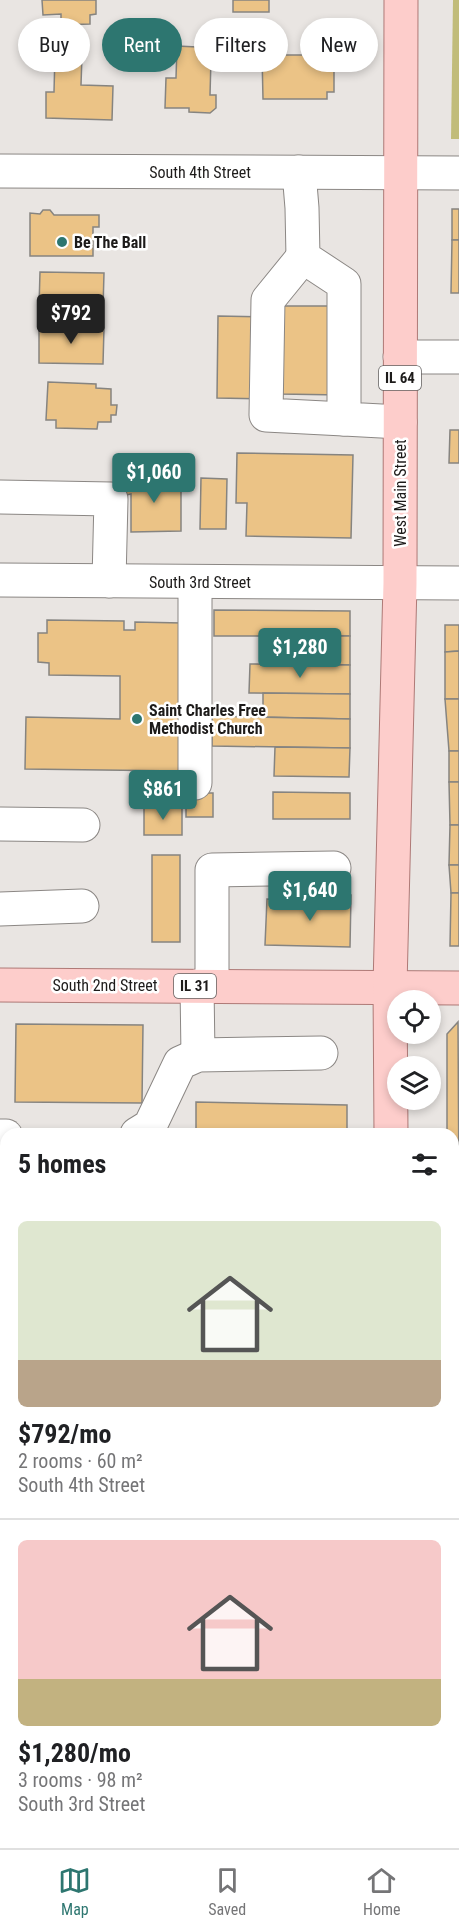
<!DOCTYPE html>
<meta charset="utf-8">
<style>
body{margin:0;font-family:"Roboto Condensed",sans-serif;background:#f2f2f2;color:#202124;height:100vh;display:flex;flex-direction:column;font-size:22px;white-space:nowrap}
*{box-sizing:border-box;margin:0}
p{font-size:20px;color:#757577}
.icon{flex:none;width:33px;height:33px;fill:none;stroke:currentColor;stroke-width:2;stroke-linecap:round;stroke-linejoin:round}
.map{position:relative;flex:1;overflow:hidden}
.panel{position:absolute;left:0px;top:1128px;width:459px;height:720px;display:flex;flex-direction:column;background:#fff;border-radius:18px 18px 0 0;box-shadow:0 3px 9px #0003}
.panel>*{flex:none}
.hud{position:absolute;left:18px;top:18px;width:423px;height:54px;display:flex;gap:12px}
.buttons{position:absolute;left:387px;top:990px;display:grid;gap:12px}
.buttons a{display:grid;place-items:center;width:54px;height:54px;border-radius:50%;background:#fff;box-shadow:0 3px 9px #0003;font-size:30px}
.price{position:absolute;translate:-50% -51px;padding:0 14px;border-radius:6px;background:#2d7670;color:#fff;font-size:20px;line-height:39px;filter:drop-shadow(0 2px 3px #0008)}
.price::after{content:'';position:absolute;left:50%;top:36px;width:18px;height:14px;margin-left:-9px;background:inherit;clip-path:polygon(0 0,100% 0,50% 100%)}
.price.selected{background:#222;color:#fff}
ul{padding:0;list-style:none}
li{display:grid;align-content:center;gap:12px;height:318px;padding:0 18px}
li+li{border-top:2px solid #e0e0e0}
li span{display:grid;place-items:center;height:186px;border-radius:9px;color:#555}
li>.icon{margin-inline-start:auto}
span .icon{width:108px;height:108px;fill:#fffc;stroke-width:1}
li b{font-size:26px}
h2{display:flex;justify-content:space-between;align-items:center;height:72px;padding:0 18px;font-size:26px}
.chip{padding:0 21px;border-radius:27px;background:#fff;box-shadow:0 3px 9px #0003;font-size:21px;line-height:54px}
.chip.selected{background:#2d7670;color:#fff}
.menu{display:flex;justify-content:space-around;align-items:center;height:84px;border-top:2px solid #e0e0e0;background:#fff;font-size:16px;color:#757577}
.menu a{display:grid;justify-items:center;gap:3px}
.menu .selected{color:#2d7670}
.map>svg:first-child{display:block}
</style>
<div class="map">
<svg width="459" height="1848" viewBox="0 0 459 1848">
<rect width="100%" height="100%" fill="#e9e5e2"/>
<path fill="#c1bc7a" d="M453,0H459V139H451Z"/>
<g fill="#b97690">
<path d="M453,1371H459V1778L453,1779Z"/>
<path d="M6,1669V1842H106L92,1848H0V1672Z"/>
</g>
<g fill="#ebc386" stroke="#868480" stroke-width="1.5">
<path d="M42,0H96V14L90,15V24L61,25V14L43,15Z"/>
<rect x="233" y="0" width="36" height="12"/>
<path d="M177,46L217,48L216,59H211L210,95H216V108L210,113L189,112V108H165L166,78H176Z"/>
<path d="M55,54L82,55L81,85L113,86L112,120L46,118V92H54Z"/>
<path d="M262,55H328V61H334V92H327V99H263Z"/>
<rect x="452" y="209" width="7" height="31"/>
<path d="M43,210H50L54,215H99V227H93V256H30V213L40,214Z"/>
<path d="M452,240H459V293H451Z"/>
<path d="M40,272L104,273L103,308L39,307Z"/>
<path d="M280,306H342L341,395L280,394Z"/>
<path d="M218,316L263,317L262,399L217,398Z"/>
<path d="M39,327L104,328L103,364L39,363Z"/>
<path d="M48,382L96,384V388L111,389V405H117L116,415H111V422H98L97,429L56,428V420H46Z"/>
<path d="M450,430H459V463H449Z"/>
<path d="M237,453L353,455L351,538L246,536L247,503H236Z"/>
<path d="M126,473H147V481H181V531L131,532V494L126,495Z"/>
<path d="M201,478L227,479L226,529H200Z"/>
<path d="M214,610L350,611V636H214Z"/>
<path d="M47,620L124,621V630H135V622L182,623L180,771L25,769L26,717L120,719V676L49,675V663L38,662V633H47Z"/>
<path d="M445,625H459V651L445,652Z"/>
<path d="M275,636H350V665L275,664Z"/>
<path d="M459,651V699H445V652Z"/>
<path d="M250,664L350,665V694L249,693Z"/>
<path d="M263,693L350,694V719L263,717Z"/>
<path d="M445,699H459V751H449Z"/>
<path d="M212,716L350,719V748L212,746Z"/>
<path d="M275,747L350,748L349,777L274,776Z"/>
<rect x="449" y="751" width="10" height="31"/>
<path d="M160,775L183,776L182,807H159Z"/>
<path d="M449,782H459V825H450Z"/>
<path d="M273,792L350,793V819H273Z"/>
<rect x="186" y="793" width="27" height="24"/>
<rect x="144" y="807" width="38" height="28"/>
<path d="M450,825H459V865H449Z"/>
<rect x="152" y="855" width="28" height="87"/>
<path d="M449,865H459V893H451Z"/>
<path d="M451,893H459V946H450Z"/>
<path d="M316,894L351,895L350,947L265,945L267,899L310,900Z"/>
<path d="M458,1022L459,1196H453V1134H447V1034Z"/>
<path d="M16,1024L143,1025L142,1103L15,1102Z"/>
<path d="M196,1102L347,1105V1134H196Z"/>
<rect x="0" y="1185" width="6" height="155"/>
<rect x="453" y="1196" width="6" height="175"/>
<rect x="0" y="1436" width="6" height="80"/>
<path d="M194,1842H337L338,1848H194Z"/>
</g>
<g fill="none" stroke-linecap="round" stroke-linejoin="round">
<g stroke="#8b8784" stroke-width="35">
<g id="minor">
<path d="M0,171L459,173"/>
<path d="M299,172L302,208L303,257L344,284V419L400,422"/>
<path d="M303,257L268,300L266,415L344,419"/>
<path d="M400,357H459"/>
<path d="M0,497L111,499L109,581"/>
<path d="M0,580L459,583"/>
<path d="M195,783V582"/>
<path d="M0,824L83,825"/>
<path d="M0,909L82,906"/>
<path d="M197,986L198,1055"/>
<path d="M212,986V870L334,868"/>
<path d="M137,1134L150,1126L180,1063L198,1055L321,1053"/>
<path d="M0,1136H6"/>
<path d="M0,1393L6,1395"/>
</g>
</g>
<g stroke="#ae7976" stroke-width="35">
<g id="major">
<path d="M0,985L459,988"/>
<path d="M391,1134L390,986L400,583L401,0"/>
<path d="M392,1848V1842"/>
</g>
</g>
<use href="#minor" stroke="#fff" stroke-width="33"/>
<use href="#major" stroke="#fdcdcb" stroke-width="33"/>
</g>
<g fill="#2d7670" stroke="#fff" stroke-width="2">
<circle cx="62" cy="242" r="6"/>
<circle cx="137" cy="719" r="6"/>
</g>
<g text-anchor="middle" dominant-baseline="central" stroke-width="5" stroke-linejoin="round" paint-order="stroke">
<g fill="#fff" stroke="#615f5f" stroke-width="1.5">
<rect x="379" y="366" width="42" height="24" rx="4.5"/>
<rect x="174" y="974" width="42" height="24" rx="4.5"/>
</g>
<g font-size="15" font-weight="bold" fill="#1d1b1a">
<text x="400" y="378">IL 64</text>
<text x="195" y="986">IL 31</text>
</g>
<g font-size="16" fill="#1d1b1a" stroke="#fff">
<text x="200" y="172">South 4th Street</text>
<text transform="translate(400 493) rotate(-90)">West Main Street</text>
<text x="200" y="582">South 3rd Street</text>
<text x="105" y="985">South 2nd Street</text>
</g>
<g font-size="16" font-weight="bold" fill="#1d1b1a" stroke="#fff" text-anchor="start">
<text x="74" y="242">Be The Ball</text>
<text x="149" y="710">Saint Charles Free<tspan x="149" dy="18">Methodist Church</tspan></text>
</g>
</g>
</svg>
<div class="buttons">
<a><svg class="icon" aria-label="locate" viewBox="0 0 24 24"><circle cx="12" cy="12" r="6"/><path d="M12 2v4M12 18v4M2 12h4M18 12h4"/></svg></a>
<a><svg class="icon" aria-label="layers" viewBox="0 0 24 24"><path d="M12 4l9 5-9 5-9-5zM3 14l9 5 9-5"/></svg></a>
</div>
<b class="price selected" style="left:71px;top:345px">$792</b>
<b class="price" style="left:154px;top:504px">$1,060</b>
<b class="price" style="left:300px;top:679px">$1,280</b>
<b class="price" style="left:163px;top:821px">$861</b>
<b class="price" style="left:310px;top:922px">$1,640</b>
<div class="hud">
<a class="chip">Buy</a>
<a class="chip selected">Rent</a>
<a class="chip">Filters</a>
<a class="chip">New</a>
</div>
<section class="panel">
<h2>5 homes<svg class="icon" aria-label="filters" viewBox="0 0 24 24"><path d="M4 7h16M4 17h16"/><circle cx="9" cy="7" r="2"/><circle cx="15" cy="17" r="2"/></svg></h2>
<ul>
<li><span style="background:linear-gradient(#dfe7d0 75%,#b9a48a 0)"><svg class="icon" aria-label="home" viewBox="0 0 24 24"><path d="M3 11l9-7 9 7M6 9v11h12V9"/></svg></span><div><b>$792/mo</b><p>2 rooms · 60 m²</p><p>South 4th Street</p></div></li>
<li><span style="background:linear-gradient(#f6c9c9 75%,#c2b280 0)"><svg class="icon" aria-label="home" viewBox="0 0 24 24"><path d="M3 11l9-7 9 7M6 9v11h12V9"/></svg></span><div><b>$1,280/mo</b><p>3 rooms · 98 m²</p><p>South 3rd Street</p></div></li>
</ul>
</section>
</div>
<nav class="menu">
<a class="selected"><svg class="icon" aria-label="map" viewBox="0 0 24 24"><path d="M3 6l6-2 6 2 6-2v14l-6 2-6-2-6 2zM9 4v14M15 6v14"/></svg>Map</a>
<a><svg class="icon" aria-label="saved" viewBox="0 0 24 24"><path d="M7 4h10v16l-5-4-5 4z"/></svg>Saved</a>
<a><svg class="icon" aria-label="home" viewBox="0 0 24 24"><path d="M3 11l9-7 9 7M6 9v11h12V9"/></svg>Home</a>
</nav>
